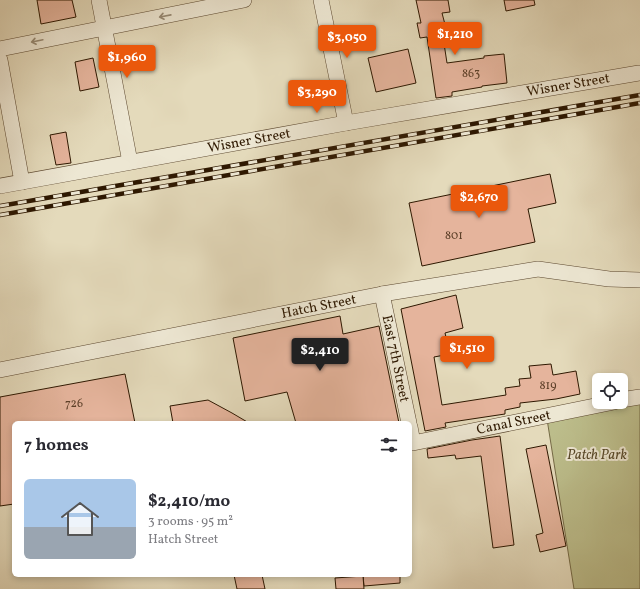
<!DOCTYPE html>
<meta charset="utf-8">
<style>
body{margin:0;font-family:Vollkorn,serif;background:#f2f2f3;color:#2b2b33;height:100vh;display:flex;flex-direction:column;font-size:15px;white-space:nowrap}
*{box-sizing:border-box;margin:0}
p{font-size:13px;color:#7c7c81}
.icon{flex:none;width:22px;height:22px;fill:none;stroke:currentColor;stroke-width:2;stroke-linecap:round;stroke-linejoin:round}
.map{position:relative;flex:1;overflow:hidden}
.drawer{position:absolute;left:12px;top:421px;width:400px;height:156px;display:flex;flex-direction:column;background:#fff;border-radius:6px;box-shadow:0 2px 6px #0003}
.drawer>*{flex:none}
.buttons{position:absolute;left:592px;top:373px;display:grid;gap:8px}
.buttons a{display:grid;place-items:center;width:36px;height:36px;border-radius:6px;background:#fff;box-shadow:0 2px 6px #0003;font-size:20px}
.price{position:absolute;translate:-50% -34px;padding:0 9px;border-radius:4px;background:#ea580c;color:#fff;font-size:13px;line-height:26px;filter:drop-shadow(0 1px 2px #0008)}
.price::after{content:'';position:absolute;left:50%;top:24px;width:12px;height:9px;margin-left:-6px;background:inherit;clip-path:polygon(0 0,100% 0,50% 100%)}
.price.on{background:#222;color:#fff}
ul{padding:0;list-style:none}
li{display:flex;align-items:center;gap:12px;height:100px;padding:0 12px}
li+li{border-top:1px solid #e1e1e2}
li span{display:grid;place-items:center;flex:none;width:112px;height:80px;border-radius:6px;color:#555}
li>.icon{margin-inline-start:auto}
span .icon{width:48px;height:48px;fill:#fffc;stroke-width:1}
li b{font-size:17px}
h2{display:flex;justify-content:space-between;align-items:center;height:48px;padding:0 12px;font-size:17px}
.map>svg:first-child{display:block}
</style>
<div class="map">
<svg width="640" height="589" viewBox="0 0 640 589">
<rect width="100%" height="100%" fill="#e4dabb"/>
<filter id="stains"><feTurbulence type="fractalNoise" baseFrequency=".005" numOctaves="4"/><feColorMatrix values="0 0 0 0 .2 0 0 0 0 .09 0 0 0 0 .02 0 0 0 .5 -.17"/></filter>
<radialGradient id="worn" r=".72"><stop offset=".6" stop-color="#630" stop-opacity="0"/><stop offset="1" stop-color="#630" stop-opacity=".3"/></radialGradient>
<path fill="#bcbd8b" stroke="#756a46" d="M640,404V589H574L547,419Z"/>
<g fill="#e5b49c" stroke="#2e1801">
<path d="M37,0H72L76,17L41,24Z"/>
<path d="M416,0H448L450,12L442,13L448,36L443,37L447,63L484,58V56L504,54L507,83L482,86V87L452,92V96L436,98L427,37L420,38L417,23H421Z"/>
<path d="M504,0H534L535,5L506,11Z"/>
<path d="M408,49L416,83L376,92L368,58Z"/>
<path d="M93,58L99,87L80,91L75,62Z"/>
<path d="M66,132L71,163L56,165L50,135Z"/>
<path d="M550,174L556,203L528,209L535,242L422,266L409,203Z"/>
<path d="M456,295L463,328L445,333L450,354L434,357L442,405L506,395L505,388L520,386L519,379L531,378L529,366L551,364L553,375L576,371L580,394L556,399L520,403V407L505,410V414L445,423L446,427L425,431L401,309Z"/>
<path d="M340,316L343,334L379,326L399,423H296L287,392L245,401L233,338Z"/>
<path d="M125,374L135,423H14V504L0,506V397Z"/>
<path d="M208,400L232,413L249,423H173L170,406Z"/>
<path d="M500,436L514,545L493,548L481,456L456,459L455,455L428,458L427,449L472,440Z"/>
<path d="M546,445L566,546L540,552L536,535L543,533L526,449Z"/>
<path d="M234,575H262L265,589H237Z"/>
<path d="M363,575H400V583L364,586Z"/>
<path d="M363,576L364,589H336L335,578Z"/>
</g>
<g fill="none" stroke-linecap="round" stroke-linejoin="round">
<g stroke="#5c4830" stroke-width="16">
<g id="minor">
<path d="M99,0L130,162"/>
<path d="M321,0L346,123"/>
<path d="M0,49L244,0"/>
<path d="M0,60L22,182"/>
<path id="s1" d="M0,186L346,123L639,73"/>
<path id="s2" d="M382,294L409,423"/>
<path id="s3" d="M0,370L382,294L538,269L609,279L640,280"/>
<path d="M621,400L640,397"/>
<path id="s4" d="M410,427L413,443L614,402"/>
</g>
</g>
<use href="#minor" stroke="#ede7d3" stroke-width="15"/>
<g stroke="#2e1801" stroke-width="4.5">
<g id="rail">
<path d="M0,206L640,95"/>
<path d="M0,215L640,103"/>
</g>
</g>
<use href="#rail" stroke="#ede7d3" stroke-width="3" stroke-dasharray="9" stroke-linecap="butt"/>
</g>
<defs><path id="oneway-shaft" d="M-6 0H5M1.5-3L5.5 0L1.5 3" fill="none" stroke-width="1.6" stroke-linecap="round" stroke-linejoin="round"/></defs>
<g stroke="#978a74">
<use href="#oneway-shaft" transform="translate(165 16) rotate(169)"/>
<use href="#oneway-shaft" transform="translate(37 41) rotate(168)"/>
</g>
<g text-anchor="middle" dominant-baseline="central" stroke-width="4" stroke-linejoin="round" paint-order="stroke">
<g font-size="12" fill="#5c3f28">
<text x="471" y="74">863</text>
<text x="454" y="236">801</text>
<text x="548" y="386">819</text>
<text x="74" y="404">726</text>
</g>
<g font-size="14" fill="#2e1801" stroke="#ede7d3">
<text stroke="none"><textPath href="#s1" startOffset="577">Wisner Street</textPath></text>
<text stroke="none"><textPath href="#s1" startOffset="253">Wisner Street</textPath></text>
<text stroke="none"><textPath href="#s3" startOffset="325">Hatch Street</textPath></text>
<text stroke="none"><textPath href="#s2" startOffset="66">East 7th Street</textPath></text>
<text stroke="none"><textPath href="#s4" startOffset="119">Canal Street</textPath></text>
</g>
<g font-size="14" font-style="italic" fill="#594a2a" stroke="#ede7d3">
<text x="597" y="455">Patch Park</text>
</g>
</g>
<rect width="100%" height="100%" filter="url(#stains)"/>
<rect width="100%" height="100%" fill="url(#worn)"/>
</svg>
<div class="buttons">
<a><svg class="icon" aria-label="locate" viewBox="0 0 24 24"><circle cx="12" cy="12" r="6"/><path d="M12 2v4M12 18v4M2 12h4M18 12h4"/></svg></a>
</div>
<b class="price" style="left:455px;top:56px">$1,210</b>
<b class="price" style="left:347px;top:59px">$3,050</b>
<b class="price" style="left:127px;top:79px">$1,960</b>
<b class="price" style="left:317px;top:114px">$3,290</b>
<b class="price" style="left:479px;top:219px">$2,670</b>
<b class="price" style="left:467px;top:370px">$1,510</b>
<b class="price on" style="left:320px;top:372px">$2,410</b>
<section class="drawer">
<h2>7 homes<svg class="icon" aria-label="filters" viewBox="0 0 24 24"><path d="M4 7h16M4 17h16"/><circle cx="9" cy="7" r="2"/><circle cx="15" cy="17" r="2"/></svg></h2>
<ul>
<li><span style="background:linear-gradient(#a9c7e8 60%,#9aa5b1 0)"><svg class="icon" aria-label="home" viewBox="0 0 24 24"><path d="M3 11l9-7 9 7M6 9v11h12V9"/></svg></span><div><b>$2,410/mo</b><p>3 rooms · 95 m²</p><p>Hatch Street</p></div></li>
</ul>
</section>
</div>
